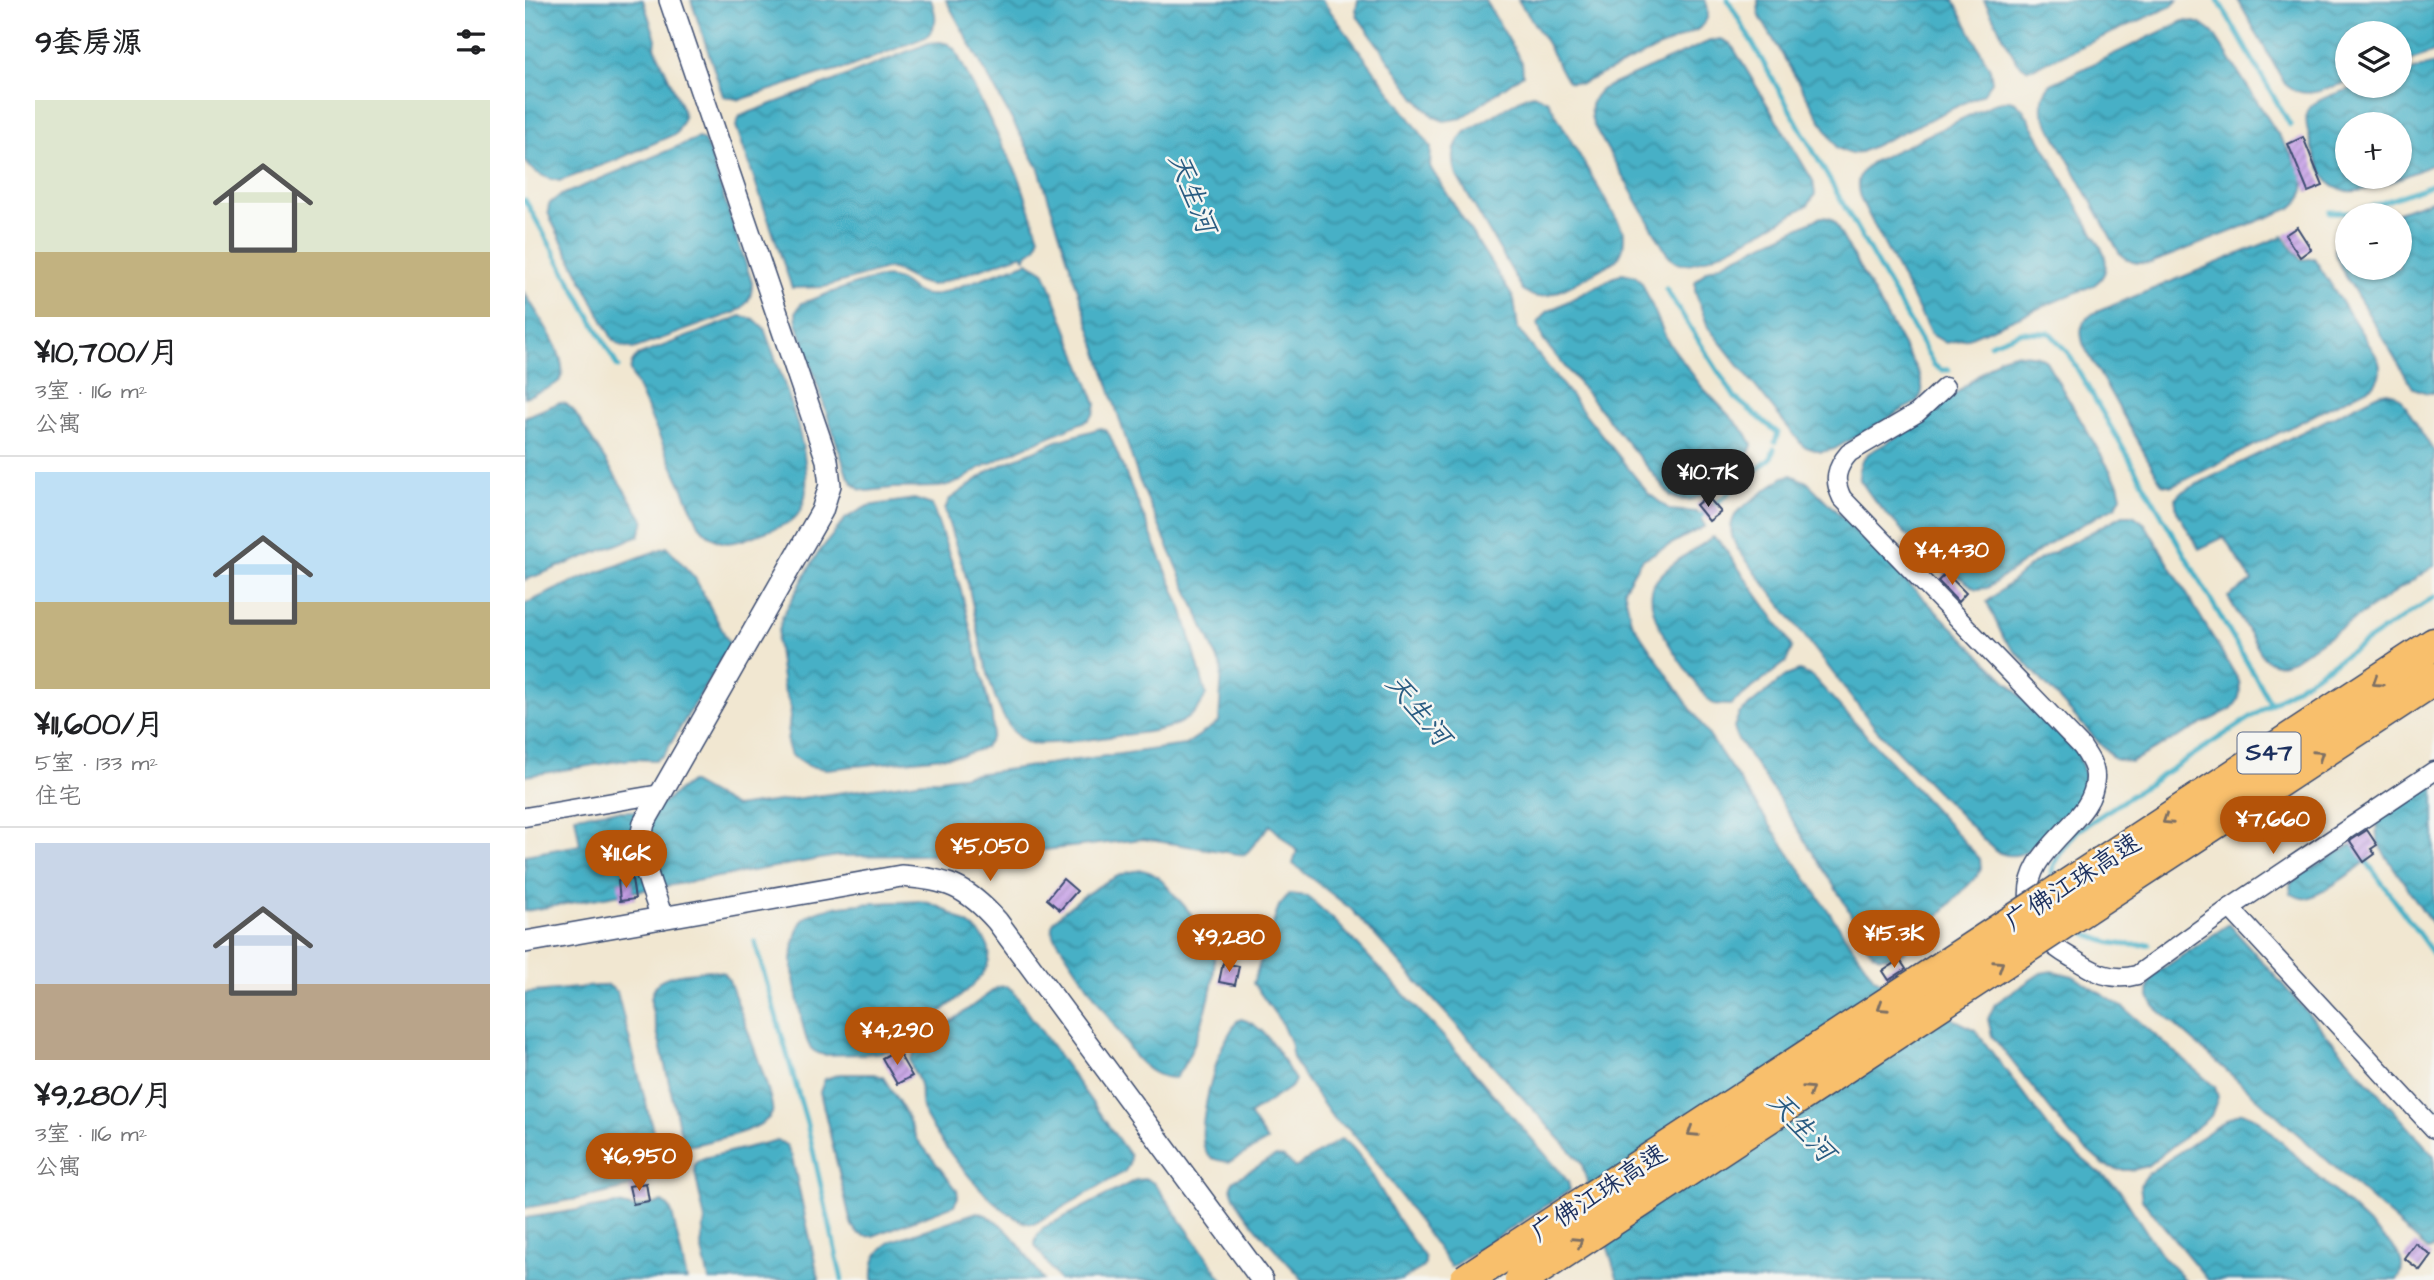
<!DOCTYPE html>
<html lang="zh">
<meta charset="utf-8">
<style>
body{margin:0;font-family:"Architects Daughter","LXGW WenKai TC",sans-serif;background:#f6f6f6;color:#202124;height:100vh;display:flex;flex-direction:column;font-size:26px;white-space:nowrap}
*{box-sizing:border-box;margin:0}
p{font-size:23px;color:#757577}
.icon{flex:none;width:38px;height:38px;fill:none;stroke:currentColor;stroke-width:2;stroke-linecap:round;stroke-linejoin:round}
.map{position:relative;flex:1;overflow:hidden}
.sheet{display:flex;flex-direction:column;background:#fff;width:525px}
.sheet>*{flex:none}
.controls{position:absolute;left:1810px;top:21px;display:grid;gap:14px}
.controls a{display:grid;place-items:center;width:77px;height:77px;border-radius:50%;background:#fff;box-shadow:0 2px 5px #0004;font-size:35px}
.price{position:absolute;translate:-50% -60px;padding:0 16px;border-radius:24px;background:#b45309;color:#fff;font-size:23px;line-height:46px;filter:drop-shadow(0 2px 4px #0008)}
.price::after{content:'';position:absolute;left:50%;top:42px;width:21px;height:16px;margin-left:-10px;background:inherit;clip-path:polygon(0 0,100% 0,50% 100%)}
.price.current{background:#222;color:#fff}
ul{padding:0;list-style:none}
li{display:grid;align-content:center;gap:14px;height:371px;padding:0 35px}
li+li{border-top:2px solid #e0e0e0}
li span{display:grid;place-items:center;height:217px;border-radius:0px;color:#555}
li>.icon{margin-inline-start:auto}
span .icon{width:126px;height:126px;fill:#fffc;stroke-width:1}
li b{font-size:30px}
h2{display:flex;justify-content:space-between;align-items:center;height:84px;padding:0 35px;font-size:30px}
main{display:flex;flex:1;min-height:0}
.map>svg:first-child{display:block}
</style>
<main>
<section class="sheet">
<h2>9套房源<svg class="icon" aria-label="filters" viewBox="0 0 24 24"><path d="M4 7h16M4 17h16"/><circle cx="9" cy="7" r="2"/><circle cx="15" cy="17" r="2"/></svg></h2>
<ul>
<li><span style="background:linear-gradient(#dfe7d0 70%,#c2b280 0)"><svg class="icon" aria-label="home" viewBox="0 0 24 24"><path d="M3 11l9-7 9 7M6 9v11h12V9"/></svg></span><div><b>¥10,700/月</b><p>3室 · 116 m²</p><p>公寓</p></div></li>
<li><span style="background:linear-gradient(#bfe0f5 60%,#c2b280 0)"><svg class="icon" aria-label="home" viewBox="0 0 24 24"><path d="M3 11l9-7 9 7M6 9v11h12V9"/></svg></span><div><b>¥11,600/月</b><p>5室 · 133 m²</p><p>住宅</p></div></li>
<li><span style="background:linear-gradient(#c9d6e8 65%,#b9a48a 0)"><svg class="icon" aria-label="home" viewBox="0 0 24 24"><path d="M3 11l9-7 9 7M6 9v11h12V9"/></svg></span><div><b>¥9,280/月</b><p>3室 · 116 m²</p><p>公寓</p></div></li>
</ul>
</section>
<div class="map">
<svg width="1909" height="1280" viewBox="0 0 1909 1280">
<defs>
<pattern id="water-waves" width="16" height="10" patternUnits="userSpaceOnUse" patternTransform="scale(1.75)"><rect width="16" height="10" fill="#47b0c6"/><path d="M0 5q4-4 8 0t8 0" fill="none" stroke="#3a90a4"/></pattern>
<pattern id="building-hatch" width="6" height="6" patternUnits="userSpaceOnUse" patternTransform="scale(1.75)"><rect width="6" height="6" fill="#c59ee6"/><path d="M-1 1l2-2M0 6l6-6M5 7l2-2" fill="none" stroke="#9f81be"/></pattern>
</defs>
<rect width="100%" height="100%" fill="#f6f6f2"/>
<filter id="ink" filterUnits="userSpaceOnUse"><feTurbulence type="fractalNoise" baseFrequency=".0143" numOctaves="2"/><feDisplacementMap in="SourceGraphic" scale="14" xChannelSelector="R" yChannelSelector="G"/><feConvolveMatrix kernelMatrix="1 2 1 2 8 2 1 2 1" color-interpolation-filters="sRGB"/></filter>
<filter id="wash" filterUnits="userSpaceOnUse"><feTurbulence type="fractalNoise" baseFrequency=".00686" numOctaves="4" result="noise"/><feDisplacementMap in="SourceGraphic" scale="28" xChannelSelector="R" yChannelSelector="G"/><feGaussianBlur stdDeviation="1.57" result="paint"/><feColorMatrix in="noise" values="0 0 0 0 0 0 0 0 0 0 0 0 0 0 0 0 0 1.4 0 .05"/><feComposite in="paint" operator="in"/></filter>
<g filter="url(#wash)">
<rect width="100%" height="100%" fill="#f1e7d1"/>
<g fill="url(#water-waves)" stroke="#317092" stroke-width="2" fill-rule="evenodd">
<path d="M0,0H118L131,39L130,47L157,108L159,117L152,133L91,160L35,181C21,179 7,172 0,160Z"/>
<path d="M166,0H406C412,16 413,25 401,37L322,68L298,73L215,100L198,96Z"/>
<path d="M421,0H797L906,147L905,167L989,299L993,329L1123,493L1145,510L1172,512L1180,526L1116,560L1099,589L1106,621L1349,978L1450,1030L1532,1138L1593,1188L1635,1253L1660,1280H1093L1056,1162L826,909L768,864L772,851L745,825L720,855L618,839L483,854L312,856L0,911V855L55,845L50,816L83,811H127L165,782L210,807L660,745L694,722L697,669L614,480L514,169Z"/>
<path d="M833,0H960L997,62L998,74L937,118L919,121L909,117L891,98L833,17L831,10Z"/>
<path d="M993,0H1180C1186,12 1183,22 1172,30L1056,84L1044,82L1039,76L1019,38Z"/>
<path d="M1233,0H1429L1465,69L1467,82L1458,94L1336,152L1326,154L1312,148L1234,15Z"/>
<path d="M1459,0H1653L1647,6L1510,67L1502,69L1492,62Z"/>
<path d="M1713,0H1909V52L1874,64V33H1822V82C1800,89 1779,101 1760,84Z"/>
<path d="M1658,21C1671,21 1678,24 1688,33L1774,167C1782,184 1782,196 1766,208L1626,263C1612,264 1605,263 1595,254L1517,112C1516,100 1518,93 1526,84Z"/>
<path d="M1196,39L1206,44L1288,181L1290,194L1283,205C1260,218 1181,266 1158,264C1152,264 1149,261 1144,257L1068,124C1064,109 1064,100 1077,89L1185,41Z"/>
<path d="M415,42L423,44L430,50L495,180L514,237C513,245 511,250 503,252L501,258H499L498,254L408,285C390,284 380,273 364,268L299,287L267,288L211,126L215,116L306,82L404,43Z"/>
<path d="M1909,64V164C1886,173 1846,194 1822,191C1815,190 1807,187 1803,181C1794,169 1776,124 1783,110C1789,98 1829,87 1842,86C1852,85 1864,86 1874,86V75ZM1874,124V177H1822V124Z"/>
<path d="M1008,94L1023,101L1099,232C1099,243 1099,251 1091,260C1074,269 1031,298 1013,297C1007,297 1003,293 998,290L932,176C927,159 927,147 939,133L1001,96Z"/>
<path d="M1484,100L1490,102L1498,109L1579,253C1583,267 1581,276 1569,285L1441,339L1421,343L1406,334L1336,200C1330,184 1332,173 1347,162L1468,104Z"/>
<path d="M173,138L178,140L182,146L227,283C227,297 223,304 211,312L108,349L97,346L88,340L26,220L23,212L24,204L34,196Z"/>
<path d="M1909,199V393H1902L1888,388L1817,270L1810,253L1811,241L1822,232V268H1874V215H1865Z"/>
<path d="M1296,217L1305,218L1309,222L1394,374C1398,386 1400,394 1390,403L1309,449L1296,452L1278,446L1183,327L1170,291V282L1181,271Z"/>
<path d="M1758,236L1776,260L1789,258L1852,357C1857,368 1856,375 1849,385L1654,483L1647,486L1637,484L1559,346C1554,331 1555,322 1569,313Z"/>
<path d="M503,262C508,267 515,267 520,273L571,404L569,413L563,420L497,448L455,468L436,481L415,487L367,488L342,491L334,489L327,482L322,474L272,323L271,312L277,303C296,297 350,274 367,278C387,282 384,297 411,295Z"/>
<path d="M1097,273L1111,276L1117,283L1142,340L1177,387L1221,433L1227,444C1226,459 1183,495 1168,499C1159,501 1154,499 1146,496L1018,340L1013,323L1022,312Z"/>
<path d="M0,294C10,310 47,362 35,380C29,388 10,393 0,397Z"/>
<path d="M216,316L229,319L239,328C252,367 308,491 266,521C255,528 238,532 226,537C203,546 191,546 174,525L105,371L107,363L112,356Z"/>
<path d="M1489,353L1513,356L1521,361L1593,484L1596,496L1591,506L1534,537L1462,588L1451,589L1434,577L1414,570L1349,500L1335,480L1334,469L1337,460L1344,453L1391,426L1476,357Z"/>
<path d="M1862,392L1870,394L1876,399L1909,452V566L1768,660C1756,665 1749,666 1739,658L1703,597L1727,581L1699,537L1674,549L1652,511L1650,498L1658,491L1854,394Z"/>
<path d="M34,403L41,404L48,410L119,521L114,536L0,580V417Z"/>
<path d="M576,428L581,430L585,436L658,611L681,694C670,725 637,731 607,734C589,736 513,748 501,742C463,723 453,619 442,581C436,557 426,534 420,510L424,500L467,469L532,441Z"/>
<path d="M1266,475L1282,482L1552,752C1567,786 1560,798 1535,822C1524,832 1513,842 1501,852C1489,857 1481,856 1470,851L1352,730L1212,548C1205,534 1203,523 1214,510L1259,477Z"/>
<path d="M389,499L407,505L435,586L467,717L468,731L465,741L459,748L437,755L301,769L284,766L266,755L262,743L266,708L258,687L252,641L257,617L291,556L321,518L343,506Z"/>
<path d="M1598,515H1608L1620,524L1714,681C1716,694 1715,700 1706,709L1606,762L1589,759L1479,639L1462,602L1510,562Z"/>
<path d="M1188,537L1195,542L1260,634L1267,648L1261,662L1205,705L1189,704L1183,700C1166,675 1110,610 1131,581C1144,563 1170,550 1188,537Z"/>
<path d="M142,547L170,578L205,645L146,743L139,755L130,760L106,759L0,776V604L45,583Z"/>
<path d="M1274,671L1287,676L1455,859L1456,869L1452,876L1379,952L1367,957H1356L1348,953L1338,940L1321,905L1250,793L1212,738L1209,727L1214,714L1261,676Z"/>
<path d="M1909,784V927L1855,847C1851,836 1850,830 1855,819Z"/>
<path d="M1834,840L1845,857C1836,867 1796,895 1782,898C1776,899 1770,896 1766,893L1765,885L1770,878Z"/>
<path d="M617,870C634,873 642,887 654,900C666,914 687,935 689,955C692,987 670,1053 650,1078C633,1078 623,1070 611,1058L530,937C528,933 526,930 527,926C529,914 573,886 585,880C595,874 605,871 617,870Z"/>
<path d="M764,894L782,896L811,922L917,1035L1038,1175L1043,1182L1045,1190L926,1267L850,1160L824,1129L814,1124L806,1115L778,1076L768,1058L765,1042L756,1022L728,983L754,906Z"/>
<path d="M394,901C412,903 423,912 438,921C494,955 449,985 416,1012C403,1023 389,1038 374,1047C359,1056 318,1054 299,1055C292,1053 286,1051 283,1043C278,1033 267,971 267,959C268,948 271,927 279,919C296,901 369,903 394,901Z"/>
<path d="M1704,924L1909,1156V1248L1903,1250L1629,1006C1621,994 1621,985 1630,974Z"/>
<path d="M184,970L199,973L204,980C210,998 252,1103 247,1113C239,1131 187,1140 168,1145L161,1144L157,1139L126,1005C125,970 157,975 184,970Z"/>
<path d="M1527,971L1548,976L1600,1009L1690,1087L1693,1097L1686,1116L1622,1166L1608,1170H1594L1579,1165L1548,1138L1467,1036L1463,1019L1470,1004L1516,973Z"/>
<path d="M83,985L92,992L135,1157L134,1174C119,1190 25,1203 0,1208V993Z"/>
<path d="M481,986L487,990L605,1156L604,1165L599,1172L509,1224C475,1223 412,1141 398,1111C394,1102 397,1093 395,1085C393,1076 386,1070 385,1060L396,1044L473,987Z"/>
<path d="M716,1019C742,1025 757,1060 770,1080L767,1086L724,1115L742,1141L705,1162C697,1161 685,1160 681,1152C670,1131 689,1067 698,1045C702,1037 707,1029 712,1021Z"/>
<path d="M315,1074H350L358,1077L380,1112L392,1139L432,1190L433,1197L429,1205L348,1236C336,1237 331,1234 326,1223L295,1092L300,1079Z"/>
<path d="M1717,1112L1731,1118L1868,1247C1877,1258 1881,1268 1872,1280H1683L1617,1200L1615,1185L1624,1173L1704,1118Z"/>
<path d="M816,1139C834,1145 861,1201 872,1218C881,1232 891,1245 900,1258V1264L897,1268L876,1280H778C763,1262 712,1211 707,1191C705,1185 706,1185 709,1180L751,1156L759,1158L770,1168Z"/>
<path d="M253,1140L262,1146L267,1157L294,1280H184L176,1246L180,1221L169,1167L172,1161L179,1158Z"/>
<path d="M622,1179L630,1184L698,1280H534L510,1245L511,1238L518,1228L611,1180Z"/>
<path d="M138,1202L144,1207L147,1213L162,1280H0V1218L93,1204L110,1208Z"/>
<path d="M452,1212C482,1219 501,1256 518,1280H348C347,1261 351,1251 367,1241Z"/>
</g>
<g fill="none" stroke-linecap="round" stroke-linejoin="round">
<g stroke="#47b0c6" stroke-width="5">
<path d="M1203,0L1409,365L1416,370H1424"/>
<path d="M1693,0L1765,125"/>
<path d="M0,200L93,367"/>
<path d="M1805,212H1831L1909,184"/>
<path d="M1141,289L1210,398L1253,433L1250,442"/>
<path d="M1465,344L1496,332L1525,333L1543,353L1746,704"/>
<path d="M1171,520L1246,458L1249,449"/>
<path d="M1839,858L1909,955"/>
<path d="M1525,883C1526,862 1539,847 1552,831L1909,597"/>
<path d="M1552,928C1577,943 1595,947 1624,944"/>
<path d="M230,942L282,1124L317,1280"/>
</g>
</g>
<g id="blocks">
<g fill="url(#building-hatch)">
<path d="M1778,137L1798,186L1783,192L1763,144Z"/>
<path d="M1772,227L1786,249L1775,257L1760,235Z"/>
<path d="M1182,496L1196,512L1184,521L1171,505Z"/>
<path d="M1421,573L1441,593L1433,602L1413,581Z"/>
<path d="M1842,830L1852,845L1846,849L1850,854L1839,862L1825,841Z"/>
<path d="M107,879L110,899L95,901L93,881Z"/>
<path d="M538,879L552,891L535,910L522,899Z"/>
<path d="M1375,960L1381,969L1364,980L1358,971Z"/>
<path d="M698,963L714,966L710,985L694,982Z"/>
<path d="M372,1050L387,1076L372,1084L357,1058Z"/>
<path d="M121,1183L124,1201L108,1204L104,1186Z"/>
<path d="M1890,1243L1906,1255L1895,1270L1879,1258Z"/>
</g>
</g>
</g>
<g filter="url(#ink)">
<use href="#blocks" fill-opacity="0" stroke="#3b4b6f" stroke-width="2"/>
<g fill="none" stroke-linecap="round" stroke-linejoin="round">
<g stroke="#3b4b6f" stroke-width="21">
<g id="minor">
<path d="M1420,387L1392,413L1324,453C1311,468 1308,480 1317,498L1557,747C1563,756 1570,766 1570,776C1572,825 1493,847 1505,906C1510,932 1524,945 1547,958C1569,972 1586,982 1612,975L1705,908L1909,771"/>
<path d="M0,817L135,794"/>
<path d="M1705,908L1909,1129"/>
</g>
</g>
<g stroke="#3b4b6f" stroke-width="24">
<g id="tertiary">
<path d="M137,918C128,888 110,854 119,823L297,511L305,485L302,460L145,0"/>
<path d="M0,942L376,876C421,879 441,886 472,921L737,1280"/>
</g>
</g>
<g stroke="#3b4b6f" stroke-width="35">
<g id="motorway">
<path d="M1578,862L1909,644"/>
<path d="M1594,886L1909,679"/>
</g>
</g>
<use href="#minor" stroke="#fff" stroke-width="18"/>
<use href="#tertiary" stroke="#fff" stroke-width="21"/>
<use href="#motorway" stroke="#f8bf6c" stroke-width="32"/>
<g stroke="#3b4b6f" stroke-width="35" stroke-linecap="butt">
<g id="motorway-bridge">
<path d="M941,1280L1578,862"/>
<path d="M996,1280L1594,886"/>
</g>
</g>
<use href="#motorway-bridge" stroke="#f8bf6c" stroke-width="32"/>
</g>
<defs><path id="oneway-chevron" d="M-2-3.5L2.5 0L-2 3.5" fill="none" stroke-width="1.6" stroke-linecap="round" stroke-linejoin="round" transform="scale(1.75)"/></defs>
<g stroke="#7e7064">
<use href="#oneway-chevron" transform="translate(1852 682) rotate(147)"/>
<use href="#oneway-chevron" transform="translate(1794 755) rotate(-33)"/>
<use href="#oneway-chevron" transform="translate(1642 820) rotate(147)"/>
<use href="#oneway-chevron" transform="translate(1474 965) rotate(-33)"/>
<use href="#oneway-chevron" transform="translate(1357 1007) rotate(147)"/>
<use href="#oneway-chevron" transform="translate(1284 1090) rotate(-33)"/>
<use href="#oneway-chevron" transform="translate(1167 1132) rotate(147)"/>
<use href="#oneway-chevron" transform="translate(1053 1242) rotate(-33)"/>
</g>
</g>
<g text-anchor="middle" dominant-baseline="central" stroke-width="5" stroke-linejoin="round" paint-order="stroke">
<rect fill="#f6f6f2" stroke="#5d6b8a" stroke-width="2" x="1712.5" y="732.5" width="63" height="41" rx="5"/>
<g font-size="24" font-weight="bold" fill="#1b2f5e">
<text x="1744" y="753">S47</text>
</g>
<g font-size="26" fill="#1b2f5e" stroke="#f6f6f2">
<text transform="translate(1548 882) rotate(-33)">广佛江珠高速</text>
<text transform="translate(1074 1193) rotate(-33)">广佛江珠高速</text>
</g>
<g font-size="28" font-style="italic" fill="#2a5c82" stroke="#f6f6f2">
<text transform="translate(667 193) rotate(68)">天生河</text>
<text transform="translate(893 710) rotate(50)">天生河</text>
<text transform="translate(1276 1127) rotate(47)">天生河</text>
</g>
</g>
</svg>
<div class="controls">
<a><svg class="icon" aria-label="layers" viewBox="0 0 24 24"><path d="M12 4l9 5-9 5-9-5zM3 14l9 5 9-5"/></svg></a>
<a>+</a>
<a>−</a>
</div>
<b class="price current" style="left:1183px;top:509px">¥10.7K</b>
<b class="price" style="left:1427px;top:587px">¥4,430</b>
<b class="price" style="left:1748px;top:856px">¥7,660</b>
<b class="price" style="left:465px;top:883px">¥5,050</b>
<b class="price" style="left:101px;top:890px">¥11.6K</b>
<b class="price" style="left:1369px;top:970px">¥15.3K</b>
<b class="price" style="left:704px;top:974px">¥9,280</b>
<b class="price" style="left:372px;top:1067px">¥4,290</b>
<b class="price" style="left:114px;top:1193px">¥6,950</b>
</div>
</main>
